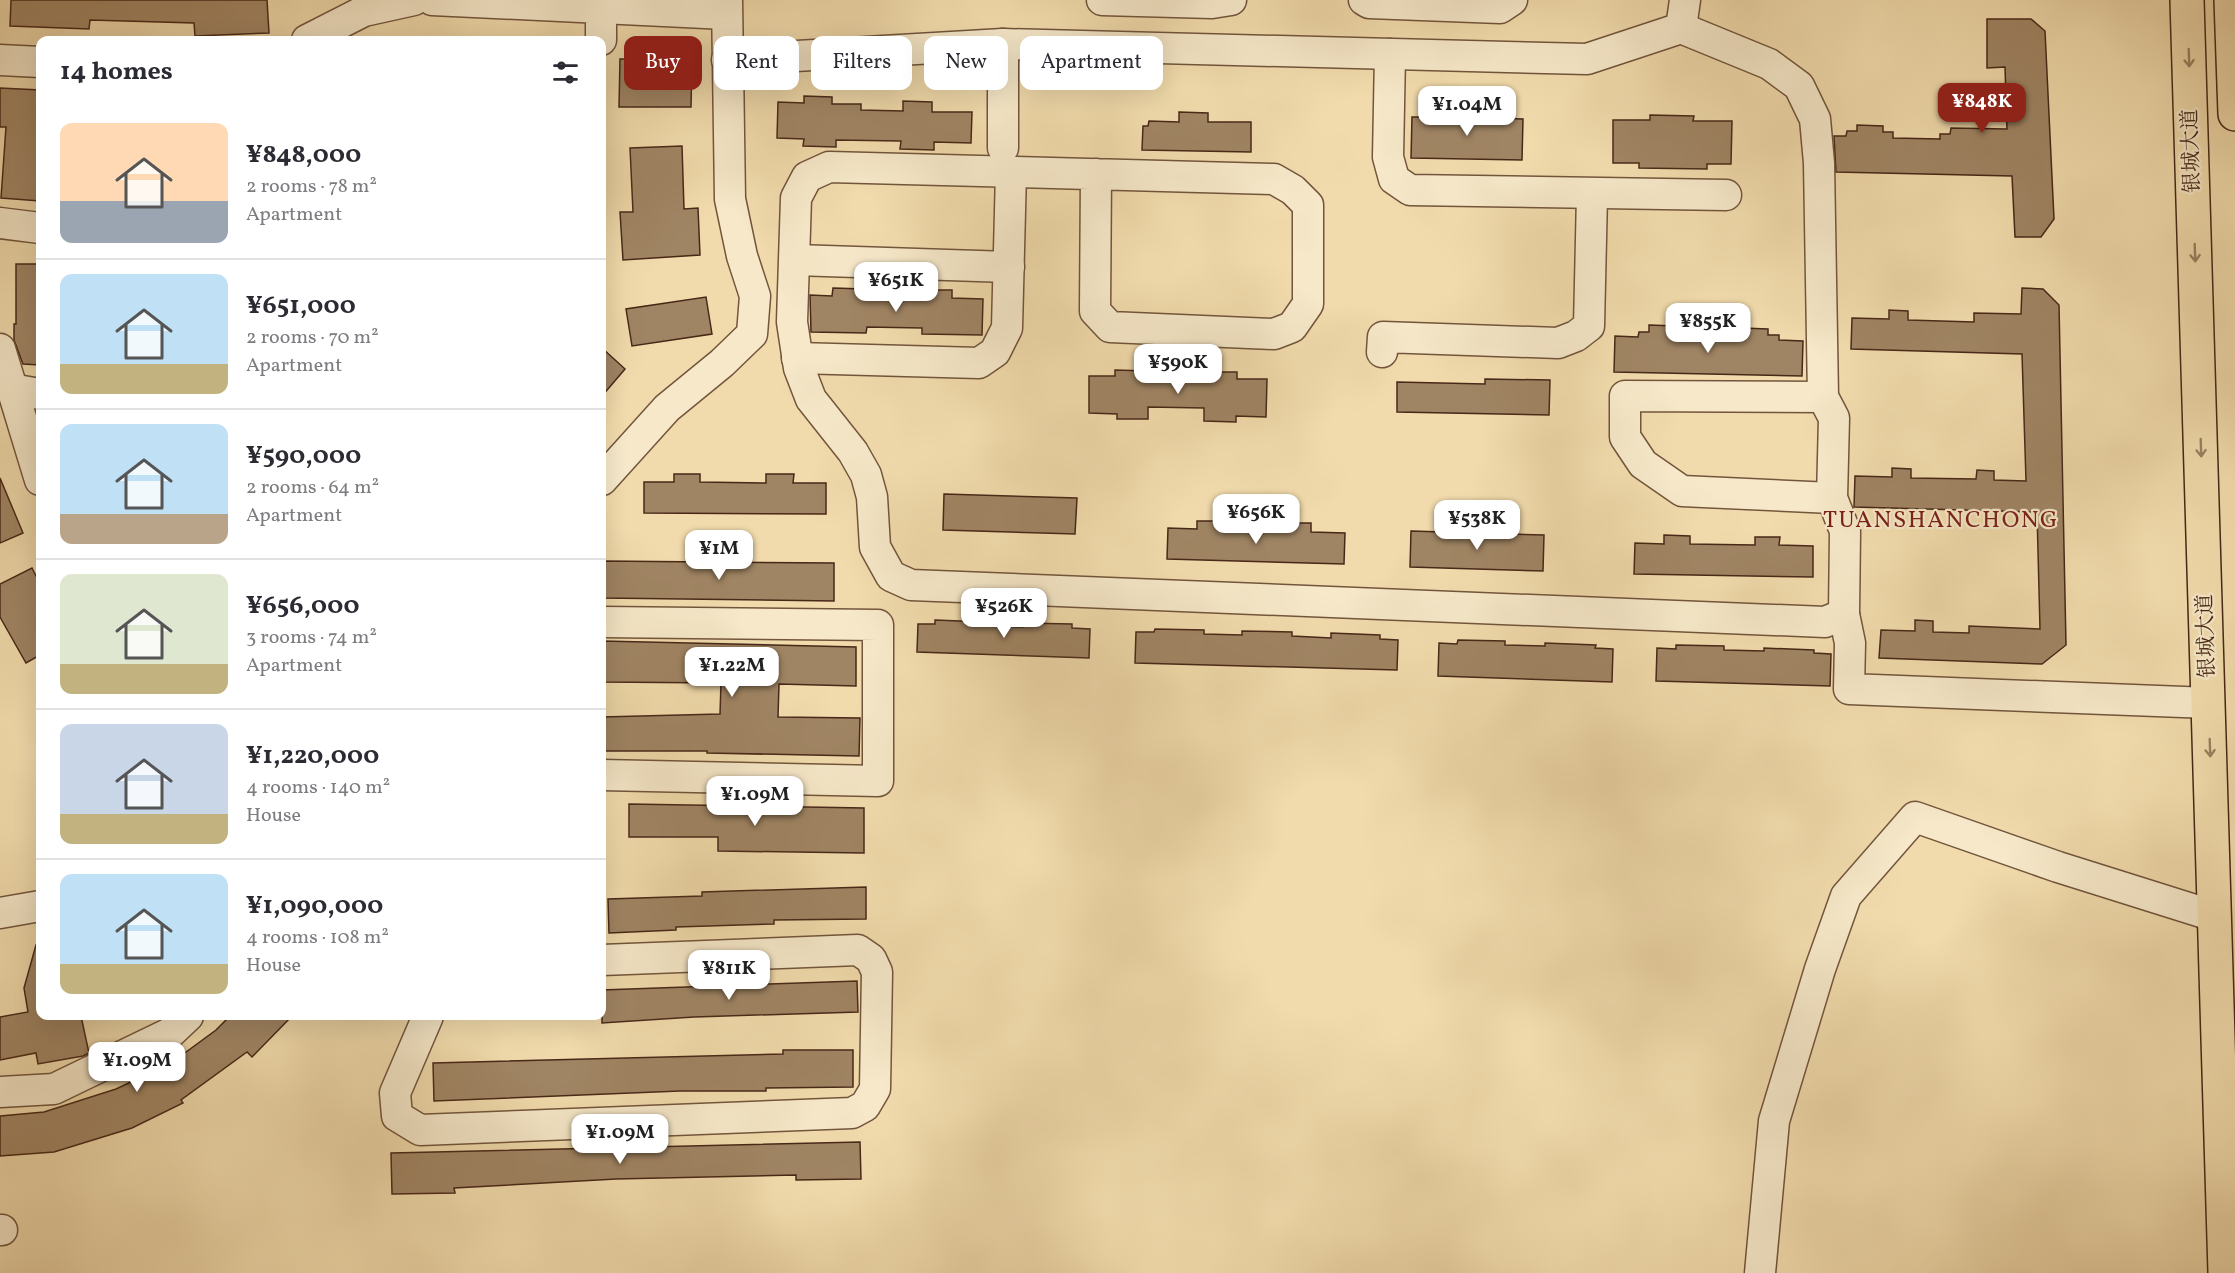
<!DOCTYPE html>
<meta charset="utf-8">
<style>
body{margin:0;font-family:Vollkorn,"Noto Serif SC",serif;background:#f2f2f3;color:#2b2b33;height:100vh;display:flex;flex-direction:column;font-size:22px;white-space:nowrap}
*{box-sizing:border-box;margin:0}
p{font-size:20px;color:#7c7c81}
.icon{flex:none;width:33px;height:33px;fill:none;stroke:currentColor;stroke-width:2;stroke-linecap:round;stroke-linejoin:round}
.map{position:relative;flex:1;overflow:hidden}
.sheet{position:absolute;left:36px;top:36px;width:570px;height:984px;display:flex;flex-direction:column;background:#fff;border-radius:12px;box-shadow:0 6px 24px #0002}
.sheet>*{flex:none}
.hud{position:absolute;left:624px;top:36px;width:570px;height:54px;display:flex;gap:12px}
.price{position:absolute;translate:-50% -51px;padding:0 14px;border-radius:12px;background:#fff;color:#222;font-size:20px;line-height:39px;filter:drop-shadow(0 2px 3px #0008)}
.price::after{content:'';position:absolute;left:50%;top:36px;width:18px;height:14px;margin-left:-9px;background:inherit;clip-path:polygon(0 0,100% 0,50% 100%)}
.price.active{background:#8f2418;color:#fff}
ul{padding:0;list-style:none}
li{display:flex;align-items:center;gap:18px;height:150px;padding:0 24px}
li+li{border-top:2px solid #e1e1e2}
li span{display:grid;place-items:center;flex:none;width:168px;height:120px;border-radius:12px;color:#555}
li>.icon{margin-inline-start:auto}
span .icon{width:72px;height:72px;fill:#fffc;stroke-width:1}
li b{font-size:26px}
h2{display:flex;justify-content:space-between;align-items:center;height:72px;padding:0 24px;font-size:26px}
.pill{padding:0 21px;border-radius:12px;background:#fff;box-shadow:0 6px 24px #0002;font-size:21px;line-height:54px}
.pill.active{background:#8f2418;color:#fff}
.map>svg:first-child{display:block}
</style>
<div class="map">
<svg width="2235" height="1273" viewBox="0 0 2235 1273">
<rect width="100%" height="100%" fill="#f1dbac"/>
<filter id="stains"><feTurbulence type="fractalNoise" baseFrequency=".00333" numOctaves="4"/><feColorMatrix values="0 0 0 0 .2 0 0 0 0 .09 0 0 0 0 .02 0 0 0 .5 -.17"/></filter>
<radialGradient id="worn" r=".72"><stop offset=".6" stop-color="#630" stop-opacity="0"/><stop offset="1" stop-color="#630" stop-opacity=".3"/></radialGradient>
<g fill="#a08564" stroke="#482817" stroke-width="1.5">
<path d="M11,0H267L269,33L195,36L194,23L90,20L89,29L10,26Z"/>
<path d="M1987,19H2031L2045,31L2054,219L2041,237H2015L2012,176L1836,172L1834,136H1846L1847,131H1857V125L1883,126V132H1893V138L1940,139V134H1950L1951,128L2007,129L2005,67L1987,68Z"/>
<path d="M620,59H692L691,107H619Z"/>
<path d="M0,88L40,90V201L1,198L6,127H0Z"/>
<path d="M804,96L832,97V104H861V110L903,111V101L932,102V112H972L971,143L934,142V150L900,149L901,141L836,140V147L803,146L804,139L777,138L778,102L804,103Z"/>
<path d="M1449,109L1486,110V118L1523,119L1522,160L1411,158L1412,117H1449Z"/>
<path d="M1179,112L1208,113V122H1251V152L1142,150L1143,126H1148L1149,121L1179,122Z"/>
<path d="M1650,115L1694,116L1693,121H1732L1731,164H1707V169L1639,168V163H1613V120H1650Z"/>
<path d="M682,146L684,209L698,208L700,255L623,260L620,212H633L630,148Z"/>
<path d="M16,264H40V365L23,364L14,340V324H16Z"/>
<path d="M833,288L864,289V296L922,298V290H952V298L983,299L982,335L922,334V328L867,327L866,333L811,332L810,295L832,296Z"/>
<path d="M2022,288L2043,289L2059,305L2066,645L2042,664L1879,658L1881,630L1915,631V620L1933,621V632L1969,633V626L2040,629L2037,512L1854,507L1855,476L1892,477V468L1911,469V478L1976,479L1977,470L1994,471V480L2026,481L2022,354L1851,349L1852,318L1889,319V310L1908,311V320L1974,322V313L2021,314Z"/>
<path d="M706,297L712,334L632,346L626,309Z"/>
<path d="M1649,325L1675,326V333H1685V338L1732,339V334H1742V328L1768,329V335H1779V340L1803,341L1802,376L1614,372L1615,336L1638,337L1639,332H1649Z"/>
<path d="M602,348L625,369L602,396Z"/>
<path d="M1115,370L1147,371V377L1204,378V372H1237V379H1267L1266,417L1236,416V422L1204,421V408L1148,407V419H1117V414L1089,413V376H1115Z"/>
<path d="M1485,379L1550,380L1549,415L1397,412V382L1485,384Z"/>
<path d="M674,474H700V482L766,483V474H794L793,483H826V514L644,513V482H674Z"/>
<path d="M0,478L23,533L0,543Z"/>
<path d="M944,494L1077,498L1075,534L943,530Z"/>
<path d="M1197,521H1222V530L1287,532V523H1311V532L1345,533L1344,564L1167,559L1168,528L1197,529Z"/>
<path d="M1411,531L1544,535L1543,571L1410,567Z"/>
<path d="M1664,535L1690,536V544L1755,545V537H1780L1779,545L1813,546V577L1634,574L1635,543L1664,544Z"/>
<path d="M602,561L834,563V601L602,598Z"/>
<path d="M32,568L40,584V655L26,663L0,617V584Z"/>
<path d="M935,620L984,622V626L1023,627V623L1072,624V628L1090,629L1089,658L917,652L918,624H935Z"/>
<path d="M1155,629L1204,630V634L1242,635V631L1292,632V636L1331,638V633L1380,635V639L1398,640L1397,670L1135,663L1136,632H1154Z"/>
<path d="M1458,640L1505,641V645L1545,646V643L1596,645L1595,648L1613,649L1612,682L1438,676L1439,643L1457,644Z"/>
<path d="M602,641L856,647V686L779,684L778,717L860,718L859,756L707,753V751H602V717L720,714L721,683L602,682Z"/>
<path d="M1676,645L1724,646V650L1764,651V648L1814,650V653L1831,654L1830,686L1656,681L1657,648L1676,649Z"/>
<path d="M629,804L864,808V853L718,851V837H629Z"/>
<path d="M866,887V919L774,920V924L676,927V930L609,933L608,899L702,896V892Z"/>
<path d="M36,945L40,946V1016H81L89,1053L83,1056L38,1064L36,1053L0,1060V1017L28,1012L24,988Z"/>
<path d="M857,981L858,1012L694,1017L602,1023V990Z"/>
<path d="M230,1016H292L252,1057L247,1052L181,1100L183,1103L132,1128L54,1152L0,1156V1116L44,1112L116,1089L171,1063L216,1030Z"/>
<path d="M783,1050H853V1087L766,1088V1091H680L434,1101L433,1063L783,1054Z"/>
<path d="M860,1142L861,1179L796,1180V1175L616,1179L454,1188L455,1193L392,1194L391,1153Z"/>
</g>
<g fill="none" stroke-linecap="round" stroke-linejoin="round">
<g stroke="#72553c" stroke-width="33">
<g id="minor">
<path d="M432,0L601,8V40"/>
<path d="M1102,0L1212,3L1231,0"/>
<path d="M1364,0L1369,3L1500,8L1512,0"/>
<path d="M601,8L726,14"/>
<path d="M307,40L364,11L414,0"/>
<path d="M1003,44V148"/>
<path d="M1390,54L1388,157L1394,179L1410,190L1726,195"/>
<path d="M0,60L40,62"/>
<path d="M727,60L1003,44L1587,59L1681,28L1685,0"/>
<path d="M1096,174L1095,311L1110,327L1274,334L1292,327L1308,304V205L1293,190L1274,179L829,167L807,177L796,198L792,322L799,368L811,399L853,452L866,475L872,497L875,547L891,576L911,585L1825,622L1844,614L1845,531L1832,498L1834,418L1823,397L1819,163L1815,119L1799,86L1769,64L1681,28"/>
<path d="M0,223L40,228"/>
<path d="M795,260L1009,267"/>
<path d="M0,349L40,480"/>
<path d="M1382,352L1383,337L1558,343L1576,336L1589,326L1592,195"/>
<path d="M797,358L979,363L995,352L1007,328L1011,172"/>
<path d="M11,389L40,394"/>
<path d="M1823,397L1625,396V437L1643,464L1682,491L1832,498"/>
<path d="M602,480L667,408L722,363L752,334L755,296L742,256L730,199L727,0"/>
<path d="M1844,614L1850,643L1849,689L2209,703"/>
<path d="M602,622L878,625V781L602,775"/>
<path d="M0,913L40,906"/>
<path d="M428,1016L395,1093L397,1116L420,1130L852,1113L865,1106L875,1089L877,972L871,959L858,950L602,960"/>
<path d="M0,1092L54,1089L170,1033L188,1016"/>
<path d="M0,1230H2"/>
<path d="M1760,1273L1774,1121L1820,969L1846,896L1915,817L2058,867L2214,916"/>
</g>
</g>
<g stroke="#482817" stroke-width="36">
<g id="major">
<path d="M2187,0L2225,1273"/>
<path d="M2231,0L2235,114"/>
</g>
</g>
<use href="#minor" stroke="#f6e8c9" stroke-width="30"/>
<use href="#major" stroke="#f1dbac" stroke-width="33"/>
</g>
<defs><path id="oneway-shaft" d="M-6 0H5M1.5-3L5.5 0L1.5 3" fill="none" stroke-width="1.6" stroke-linecap="round" stroke-linejoin="round" transform="scale(1.5)"/></defs>
<g stroke="#9c8262">
<use href="#oneway-shaft" transform="translate(2189 58) rotate(88)"/>
<use href="#oneway-shaft" transform="translate(2195 253) rotate(88)"/>
<use href="#oneway-shaft" transform="translate(2201 448) rotate(88)"/>
<use href="#oneway-shaft" transform="translate(2210 748) rotate(88)"/>
</g>
<g text-anchor="middle" dominant-baseline="central" stroke-width="4.5" stroke-linejoin="round" paint-order="stroke">
<g font-size="21" fill="#482817" stroke="#f6e8c9">
<text transform="translate(2192 151) rotate(-92)">银城大道</text>
<text transform="translate(2207 636) rotate(-92)">银城大道</text>
</g>
<g font-size="24" letter-spacing="1.5" fill="#7a1f14" stroke="#f6e8c9">
<text x="1941" y="521">TUANSHANCHONG</text>
</g>
</g>
<rect width="100%" height="100%" filter="url(#stains)"/>
<rect width="100%" height="100%" fill="url(#worn)"/>
</svg>
<b class="price active" style="left:1982px;top:134px">¥848K</b>
<b class="price" style="left:1467px;top:137px">¥1.04M</b>
<b class="price" style="left:896px;top:313px">¥651K</b>
<b class="price" style="left:1708px;top:354px">¥855K</b>
<b class="price" style="left:1178px;top:395px">¥590K</b>
<b class="price" style="left:1256px;top:545px">¥656K</b>
<b class="price" style="left:1477px;top:551px">¥538K</b>
<b class="price" style="left:719px;top:581px">¥1M</b>
<b class="price" style="left:1004px;top:639px">¥526K</b>
<b class="price" style="left:732px;top:698px">¥1.22M</b>
<b class="price" style="left:755px;top:827px">¥1.09M</b>
<b class="price" style="left:729px;top:1001px">¥811K</b>
<b class="price" style="left:137px;top:1093px">¥1.09M</b>
<b class="price" style="left:620px;top:1165px">¥1.09M</b>
<div class="hud">
<a class="pill active">Buy</a>
<a class="pill">Rent</a>
<a class="pill">Filters</a>
<a class="pill">New</a>
<a class="pill">Apartment</a>
</div>
<section class="sheet">
<h2>14 homes<svg class="icon" aria-label="filters" viewBox="0 0 24 24"><path d="M4 7h16M4 17h16"/><circle cx="9" cy="7" r="2"/><circle cx="15" cy="17" r="2"/></svg></h2>
<ul>
<li><span style="background:linear-gradient(#ffd9b3 65%,#9aa5b1 0)"><svg class="icon" aria-label="home" viewBox="0 0 24 24"><path d="M3 11l9-7 9 7M6 9v11h12V9"/></svg></span><div><b>¥848,000</b><p>2 rooms · 78 m²</p><p>Apartment</p></div></li>
<li><span style="background:linear-gradient(#bfe0f5 75%,#c2b280 0)"><svg class="icon" aria-label="home" viewBox="0 0 24 24"><path d="M3 11l9-7 9 7M6 9v11h12V9"/></svg></span><div><b>¥651,000</b><p>2 rooms · 70 m²</p><p>Apartment</p></div></li>
<li><span style="background:linear-gradient(#bfe0f5 75%,#b9a48a 0)"><svg class="icon" aria-label="home" viewBox="0 0 24 24"><path d="M3 11l9-7 9 7M6 9v11h12V9"/></svg></span><div><b>¥590,000</b><p>2 rooms · 64 m²</p><p>Apartment</p></div></li>
<li><span style="background:linear-gradient(#dfe7d0 75%,#c2b280 0)"><svg class="icon" aria-label="home" viewBox="0 0 24 24"><path d="M3 11l9-7 9 7M6 9v11h12V9"/></svg></span><div><b>¥656,000</b><p>3 rooms · 74 m²</p><p>Apartment</p></div></li>
<li><span style="background:linear-gradient(#c9d6e8 75%,#c2b280 0)"><svg class="icon" aria-label="home" viewBox="0 0 24 24"><path d="M3 11l9-7 9 7M6 9v11h12V9"/></svg></span><div><b>¥1,220,000</b><p>4 rooms · 140 m²</p><p>House</p></div></li>
<li><span style="background:linear-gradient(#bfe0f5 75%,#c2b280 0)"><svg class="icon" aria-label="home" viewBox="0 0 24 24"><path d="M3 11l9-7 9 7M6 9v11h12V9"/></svg></span><div><b>¥1,090,000</b><p>4 rooms · 108 m²</p><p>House</p></div></li>
</ul>
</section>
</div>
